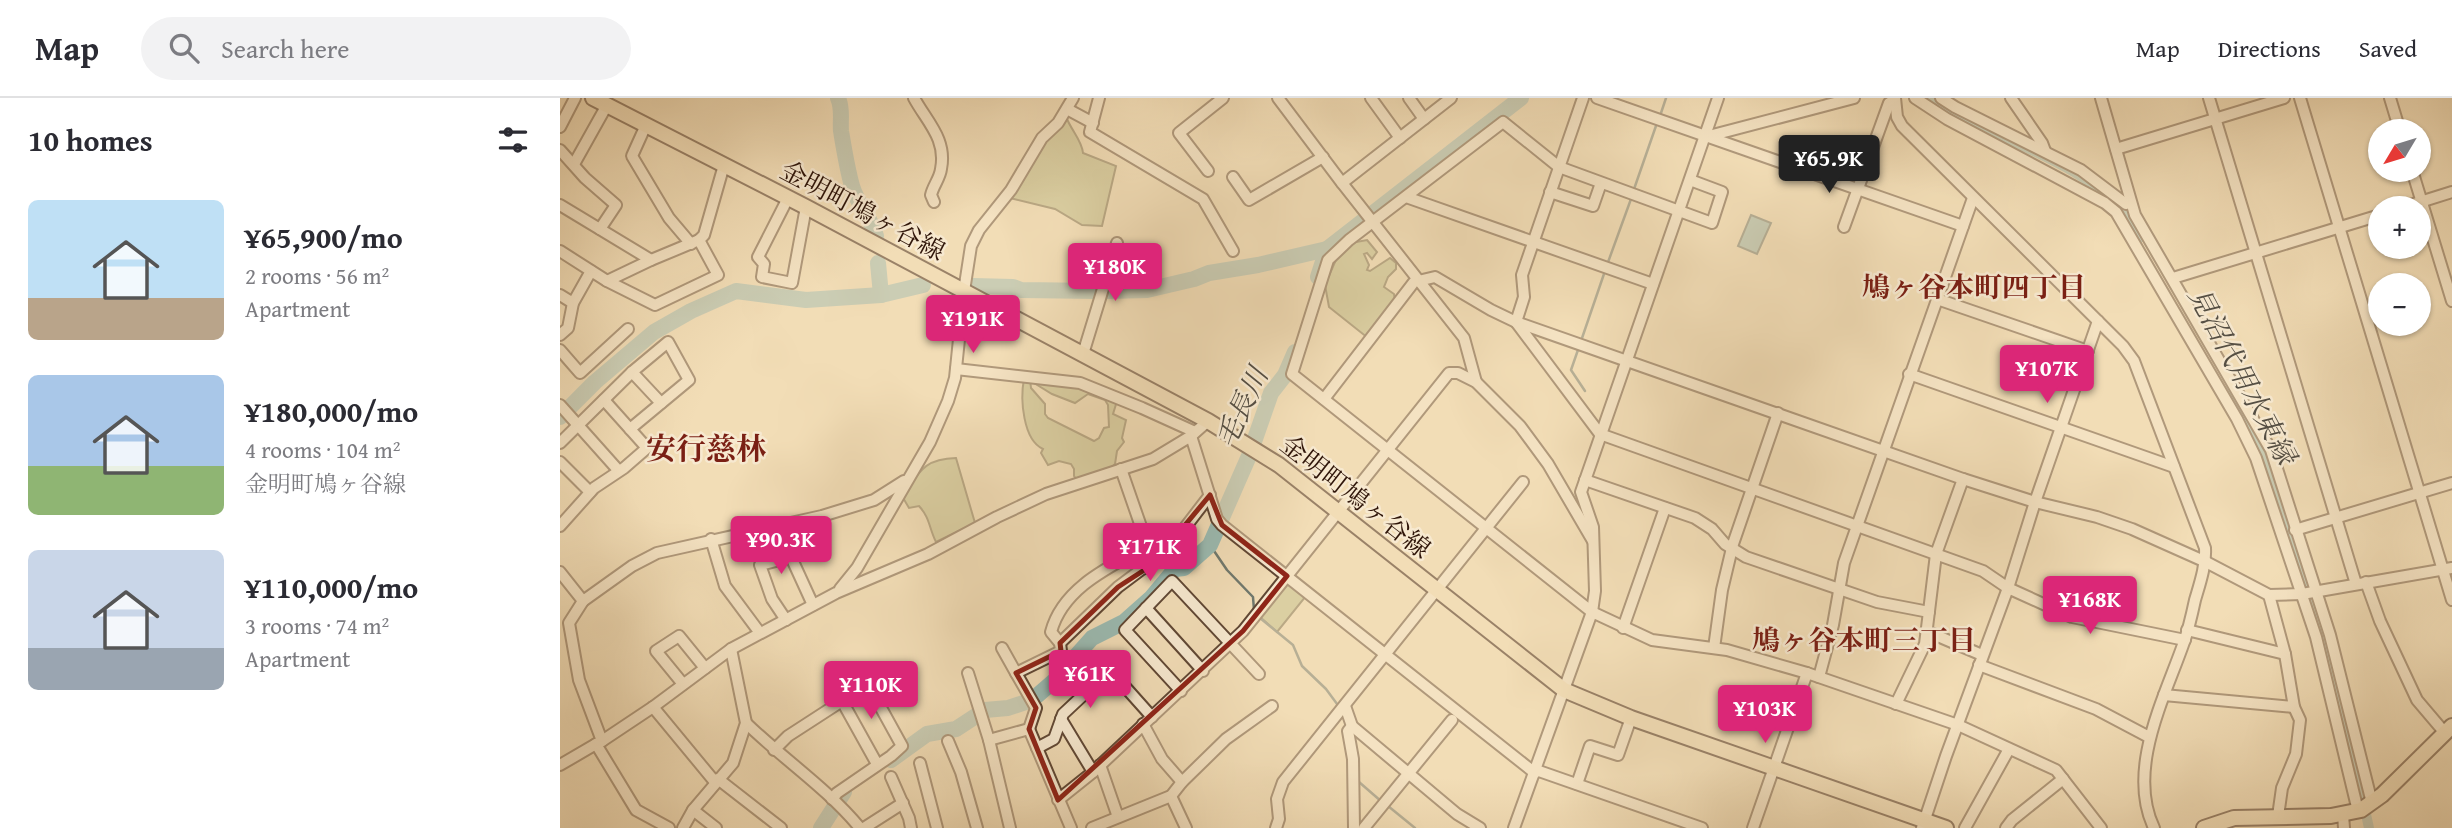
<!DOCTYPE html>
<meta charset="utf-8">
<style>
body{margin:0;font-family:"Gentium Book Plus","Noto Serif JP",serif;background:#f2f2f3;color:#2b2b33;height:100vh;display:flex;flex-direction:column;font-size:26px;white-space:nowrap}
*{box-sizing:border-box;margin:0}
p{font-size:23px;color:#7c7c81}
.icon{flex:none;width:38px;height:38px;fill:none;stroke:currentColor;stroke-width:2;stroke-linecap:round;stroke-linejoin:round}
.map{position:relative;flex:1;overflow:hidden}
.sheet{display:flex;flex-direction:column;background:#fff;width:560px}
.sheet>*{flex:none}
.needle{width:46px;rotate:232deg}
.buttons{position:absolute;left:1808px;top:21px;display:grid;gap:14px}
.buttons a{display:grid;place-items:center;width:63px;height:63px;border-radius:50%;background:#fff;box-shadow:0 2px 5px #0004;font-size:35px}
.price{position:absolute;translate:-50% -60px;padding:0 16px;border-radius:7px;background:#db2777;color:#fff;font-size:23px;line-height:46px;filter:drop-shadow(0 2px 4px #0008)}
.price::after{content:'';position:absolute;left:50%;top:42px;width:21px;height:16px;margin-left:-10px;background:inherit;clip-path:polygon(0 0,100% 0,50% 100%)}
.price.current{background:#222;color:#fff}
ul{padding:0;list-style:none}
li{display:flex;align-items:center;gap:21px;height:175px;padding:0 28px}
li span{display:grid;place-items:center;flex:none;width:196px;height:140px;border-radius:10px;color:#555}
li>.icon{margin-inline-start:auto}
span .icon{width:84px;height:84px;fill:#fffc;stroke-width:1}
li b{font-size:30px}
h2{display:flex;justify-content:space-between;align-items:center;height:84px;padding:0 28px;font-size:30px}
header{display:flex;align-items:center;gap:42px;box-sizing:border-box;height:98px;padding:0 35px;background:#fff;border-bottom:2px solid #e1e1e2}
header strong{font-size:33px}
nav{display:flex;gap:38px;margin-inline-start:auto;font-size:24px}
.search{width:490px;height:63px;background:#f2f2f3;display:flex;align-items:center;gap:18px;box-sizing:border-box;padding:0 24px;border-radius:38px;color:#7c7c81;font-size:26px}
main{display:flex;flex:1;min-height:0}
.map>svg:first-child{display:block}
</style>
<header>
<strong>Map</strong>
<div class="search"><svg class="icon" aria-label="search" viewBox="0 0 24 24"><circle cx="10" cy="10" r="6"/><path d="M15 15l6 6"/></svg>Search here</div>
<nav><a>Map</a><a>Directions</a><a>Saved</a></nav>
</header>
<main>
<section class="sheet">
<h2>10 homes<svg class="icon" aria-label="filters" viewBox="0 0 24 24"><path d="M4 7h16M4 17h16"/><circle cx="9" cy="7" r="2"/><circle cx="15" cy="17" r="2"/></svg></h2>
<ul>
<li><span style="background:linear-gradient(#bfe0f5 70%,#b9a48a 0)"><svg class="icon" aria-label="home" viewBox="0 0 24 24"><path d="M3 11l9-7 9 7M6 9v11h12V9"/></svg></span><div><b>¥65,900/mo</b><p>2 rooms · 56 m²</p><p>Apartment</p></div></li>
<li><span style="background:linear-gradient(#a9c7e8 65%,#8fb573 0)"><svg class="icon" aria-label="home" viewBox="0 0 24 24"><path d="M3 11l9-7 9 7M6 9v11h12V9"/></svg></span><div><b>¥180,000/mo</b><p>4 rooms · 104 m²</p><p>金明町鳩ヶ谷線</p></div></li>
<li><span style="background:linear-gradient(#c9d6e8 70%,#9aa5b1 0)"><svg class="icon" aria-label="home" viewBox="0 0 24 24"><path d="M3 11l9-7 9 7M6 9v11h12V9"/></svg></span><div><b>¥110,000/mo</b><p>3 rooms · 74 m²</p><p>Apartment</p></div></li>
</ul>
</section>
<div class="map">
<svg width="1892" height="730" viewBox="0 0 1892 730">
<rect width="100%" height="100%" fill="#f2ddb7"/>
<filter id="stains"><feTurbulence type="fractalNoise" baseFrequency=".00286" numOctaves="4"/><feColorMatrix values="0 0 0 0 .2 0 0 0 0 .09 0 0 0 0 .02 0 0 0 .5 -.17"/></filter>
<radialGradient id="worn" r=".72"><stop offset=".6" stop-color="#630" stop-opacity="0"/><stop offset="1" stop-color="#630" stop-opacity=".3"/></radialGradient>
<g fill="#bfbf8b" stroke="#776a4a" stroke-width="2">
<path d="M507,21C512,33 522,43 523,55L556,68L542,128L522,127L495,111L450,100L486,43Z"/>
<path d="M807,142L817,154L812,161L807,155L804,156L809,167L807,172L810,173L830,160L836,165V171L828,179L824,189L834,196C838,219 824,227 808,240L769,209L765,187L778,157L791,145Z"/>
<path d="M464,281H470L471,290L485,306V316L488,320L534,343L539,340L544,330L549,329L548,307L545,302L528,296L515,305L492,296L474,285L522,288L557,303L553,316L566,322L562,340L564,344L557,353L555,366L551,370L517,382L514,378V371L511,366L499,363L488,367L481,355L483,351C463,342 460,301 464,281Z"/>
<path d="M396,360L415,425L376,444C369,430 370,420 359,408L349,410L342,398C360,373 364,361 396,360Z"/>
<path d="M727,484L746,498L717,534L699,518Z"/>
</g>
<path fill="#9bbbb2" stroke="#70796e" stroke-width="2" d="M1191,117L1211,125L1197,156L1178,148Z"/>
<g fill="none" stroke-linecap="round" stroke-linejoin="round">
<g stroke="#70796e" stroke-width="2.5">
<path d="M1100,18L1106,0"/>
<path d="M1073,94L1097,25"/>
<path d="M1047,167L1071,101"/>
<path d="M1021,243L1045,173"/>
<path d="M1019,249L1011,272L1025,293"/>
<path d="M650,447L667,472L693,499L694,512"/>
<path d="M700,520L733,547L742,568L766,591L780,610"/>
<path d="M798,680L799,684L822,704"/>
<path d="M828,708L855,730"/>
</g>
<g stroke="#9bbbb2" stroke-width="10">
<path d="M1370,0C1432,42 1518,60 1568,117C1573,123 1578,132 1582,139"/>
<path d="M1670,292C1742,422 1777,585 1809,730"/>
</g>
<g stroke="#9bbbb2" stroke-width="16">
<path d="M278,0C283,11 280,21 281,33C284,51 287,70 292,88C297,106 311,119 316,138"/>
<path d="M318,165L321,197L363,187"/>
<path d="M758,179L767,151L961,0"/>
<path d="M413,188L453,189L461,192L538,193"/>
<path d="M547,193L587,192L634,181L649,175L698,167L767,151"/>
<path d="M0,319L35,284L94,234L131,213L176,193L246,202L321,197"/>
<path d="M331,662L367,636L396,631L425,612L448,610L472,602L509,570L508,567L532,540L564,524L591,500L615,471L624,470L650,447L689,358L711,295L725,277L735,254"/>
<path d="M261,730L284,694"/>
</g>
<g stroke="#604734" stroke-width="14">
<g id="minor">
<path d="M354,0C367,24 387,41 381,71C380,80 373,88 371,97L374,104"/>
<path d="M539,0L530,34L643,101L673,153"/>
<path d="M718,0L782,85"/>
<path d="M811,0L840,40"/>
<path d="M849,0L864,21"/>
<path d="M891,0L782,85L904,240L916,284"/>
<path d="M1023,0L962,177L964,199L956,224L1040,336L1423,473L1448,490L1512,519L1625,542"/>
<path d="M1037,0L1403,128"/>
<path d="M1335,0L1337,19L1342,28L1563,248L1574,263L1645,450C1646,468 1640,485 1635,502C1632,516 1629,530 1624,544C1605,599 1566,671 1594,730"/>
<path d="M1355,0L1387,21L1545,105L1556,114L1677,321L1696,360L1756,539L1798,713"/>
<path d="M1381,0L1395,9L1521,72L1566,106"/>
<path d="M1451,0L1482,45L1485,53"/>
<path d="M1541,0L1575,117L1711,352L1770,537L1812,705"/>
<path d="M1649,0L1796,486"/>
<path d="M1740,0L1892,502"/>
<path d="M1830,0L1840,33"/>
<path d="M507,11L533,25"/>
<path d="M86,27L72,58L109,120L131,146"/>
<path d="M0,29L15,0"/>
<path d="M1145,39L1294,0"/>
<path d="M1556,51L1724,0"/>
<path d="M0,52L25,80L56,107L40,131"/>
<path d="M14,66L47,7"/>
<path d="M1852,72L1892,203"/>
<path d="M648,73L619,35L663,0"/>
<path d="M673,79L689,102L763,59"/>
<path d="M1130,82L1162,94L1152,125L999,69L943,24L789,142L768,162L732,276L1032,514L1092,542L1167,552L1247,575L1398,627L1496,672L1541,730"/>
<path d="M990,94L1033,108L1041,85"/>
<path d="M846,99L1093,186"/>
<path d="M228,100L198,159L204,166L202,179L232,185L246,109"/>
<path d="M0,107L91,162"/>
<path d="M1841,110L1892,94"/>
<path d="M1284,129L1329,5L1335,3"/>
<path d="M0,153L47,183L95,207L158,177L139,142"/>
<path d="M1613,180L1820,117"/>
<path d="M47,183L91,162L139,142L144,137L164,67"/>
<path d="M0,197L13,205"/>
<path d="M1377,201L1528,253"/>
<path d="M0,237L8,230L13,205L31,173"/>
<path d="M0,252L20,275L68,231"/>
<path d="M523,256L557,145"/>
<path d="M396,271L520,285L582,310L635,334"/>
<path d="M72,274L101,305"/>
<path d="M1349,276L1614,369"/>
<path d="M764,301L854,184L875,179L931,212L956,224L1403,381L1475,404L1537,419L1572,431L1646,464L1709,497L1742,496L1892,470"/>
<path d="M0,307L58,372"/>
<path d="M631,338L657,421L662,427L975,675"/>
<path d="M0,345L72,274L108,244L129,282L70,331"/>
<path d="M0,364L30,394"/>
<path d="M1025,382L1135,420L1152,431L1165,446L1186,459L1317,504L1369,514"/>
<path d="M0,428L34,390L64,370L87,350L44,302"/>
<path d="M1735,432L1892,385"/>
<path d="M151,441L165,488L200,535"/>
<path d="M0,474L23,503L9,525L19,582L42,643L36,646L76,712L109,730"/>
<path d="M1806,484L1820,523L1857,602L1885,635"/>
<path d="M280,491L297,470L370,344L388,303L395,280L404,193L411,148L419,132L451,92L482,40L498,25L513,0"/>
<path d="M1709,497L1725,556L1734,609L1740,622L1736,656L1722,690L1718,718"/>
<path d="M23,503L72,468L97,455L262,418L314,402L344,383"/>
<path d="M586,510L643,573"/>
<path d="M226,522L212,501L200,467L231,459L253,507"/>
<path d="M1063,530L1105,410"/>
<path d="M1627,532L1725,556"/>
<path d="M1366,533L1422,557"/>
<path d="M500,545L558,489L582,471L592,467L617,440L650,397"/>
<path d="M442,550L456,575"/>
<path d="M1154,550L1162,492L1173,446L1218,315"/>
<path d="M1419,567L1536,611L1589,639"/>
<path d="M408,575L429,642L450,730"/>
<path d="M1259,579L1273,527L1284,465L1413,100"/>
<path d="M123,586L96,553L119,538L145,570"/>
<path d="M621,593L565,532L612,483L699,576"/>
<path d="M1604,597L1734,609"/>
<path d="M1336,606L1365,546L1376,456L1403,381"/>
<path d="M785,608L792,628L897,716L920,730"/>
<path d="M93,609L155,684"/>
<path d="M501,621L533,674"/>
<path d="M186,625C223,661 267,690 300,730"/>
<path d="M583,626L602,661L622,684"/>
<path d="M792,628L788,633L793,661L794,730"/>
<path d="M469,631L511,730"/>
<path d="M429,642L469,631L476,610L456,575L501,553L500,545L491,534C502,492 545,471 580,452L586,443L561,371"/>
<path d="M42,643L93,609L171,551L276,495L368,456L437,419L486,396L593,361L631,338L648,323"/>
<path d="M388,643L401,674L417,730"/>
<path d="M477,650L494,641L503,616L550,572L592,619"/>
<path d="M214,652L228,638L282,603"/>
<path d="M360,665L377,730"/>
<path d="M0,667L36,646"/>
<path d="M540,667L558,719"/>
<path d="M976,672L1142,730"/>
<path d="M331,679L349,720L351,730"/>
<path d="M158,681L221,730"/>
<path d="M1017,686L1030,648L1058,657L1071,620"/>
<path d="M611,698L626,730"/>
<path d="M272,701L277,695L331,658L342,648L304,579L277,594L317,666"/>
<path d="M498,702L533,674L683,533L889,275H898L916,284L960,328L988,366L1033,443"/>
<path d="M133,712L156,730"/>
<path d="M1783,717L1784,730"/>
<path d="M123,730L133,712L173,665L186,625L171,551"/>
<path d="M304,730L343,705"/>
<path d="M532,730L611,698L622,684L666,641L712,608"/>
<path d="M716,730L719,721L717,701L723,684L963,384"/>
<path d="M804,730L892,622"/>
<path d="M954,730L1032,514L1035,493L1033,429L1021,394L1158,0"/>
<path d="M1193,730L1247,575"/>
<path d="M1362,730L1386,658L1448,490L1475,404L1538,223"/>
<path d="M1405,730L1449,651"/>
<path d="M1446,730L1452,722L1503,681"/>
</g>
</g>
<g stroke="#2f1509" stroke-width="18">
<g id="major">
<path d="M33,0L246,109L648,323L719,367L1004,592L1071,620L1386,730"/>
<path d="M1644,730L1674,720L1771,718L1801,712L1822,697L1892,628"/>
</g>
</g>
<use href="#minor" stroke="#f7e9d0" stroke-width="10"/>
<use href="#major" stroke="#f2ddb7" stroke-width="14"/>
</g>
<path d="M0 0H1892V730H0ZM650,397L662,427L727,478L683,533L498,702L469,631L476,610L456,575L501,553L500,545L558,489L592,467Z" fill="#f2ddb7" fill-opacity=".55" fill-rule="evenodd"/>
<path fill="none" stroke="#8f2418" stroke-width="5" stroke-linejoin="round" d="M650,397L662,427L727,478L683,533L498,702L469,631L476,610L456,575L501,553L500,545L558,489L592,467Z"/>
<g text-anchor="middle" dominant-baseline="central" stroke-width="5" stroke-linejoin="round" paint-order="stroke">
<g font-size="26" fill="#2f1509" stroke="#f7e9d0">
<text transform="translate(303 112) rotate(28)">金明町鳩ヶ谷線</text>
<text transform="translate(796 398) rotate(38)">金明町鳩ヶ谷線</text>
</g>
<g font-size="28" font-weight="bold" fill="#7a1f14" stroke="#f7e9d0">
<text x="1414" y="188">鳩ヶ谷本町四丁目</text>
<text x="1304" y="541">鳩ヶ谷本町三丁目</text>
</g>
<g font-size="28" font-style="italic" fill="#554f44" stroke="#f7e9d0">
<text transform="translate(1683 277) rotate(62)">見沼代用水東縁</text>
<text transform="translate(681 309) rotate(-65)">毛長川</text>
</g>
<g font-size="30" font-weight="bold" fill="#7a1f14" stroke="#f7e9d0">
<text x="146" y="350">安行慈林</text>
</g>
</g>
<rect width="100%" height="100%" filter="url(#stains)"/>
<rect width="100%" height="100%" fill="url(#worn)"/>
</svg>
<div class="buttons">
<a><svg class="needle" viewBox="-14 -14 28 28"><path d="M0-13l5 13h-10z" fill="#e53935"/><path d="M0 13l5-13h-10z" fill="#7c7c81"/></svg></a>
<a>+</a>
<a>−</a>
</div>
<b class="price current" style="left:1269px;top:97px">¥65.9K</b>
<b class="price" style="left:555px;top:205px">¥180K</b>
<b class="price" style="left:413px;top:257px">¥191K</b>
<b class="price" style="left:1487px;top:307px">¥107K</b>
<b class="price" style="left:221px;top:478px">¥90.3K</b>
<b class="price" style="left:590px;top:485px">¥171K</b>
<b class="price" style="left:1530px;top:538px">¥168K</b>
<b class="price" style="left:530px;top:612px">¥61K</b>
<b class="price" style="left:311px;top:623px">¥110K</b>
<b class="price" style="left:1205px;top:647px">¥103K</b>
</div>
</main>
